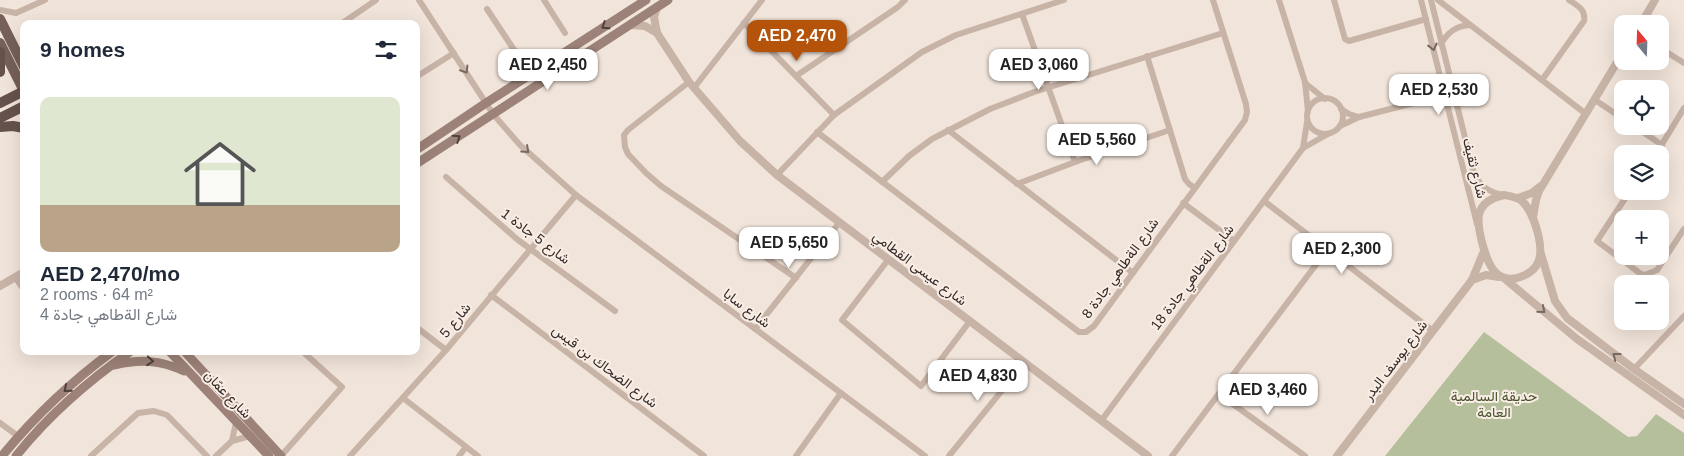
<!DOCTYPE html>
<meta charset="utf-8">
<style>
body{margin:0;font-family:Helvetica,Vazirmatn,sans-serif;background:#f6f6f7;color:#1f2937;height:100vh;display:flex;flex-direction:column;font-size:19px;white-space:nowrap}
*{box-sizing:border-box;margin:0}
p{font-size:16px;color:#747a83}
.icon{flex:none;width:28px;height:28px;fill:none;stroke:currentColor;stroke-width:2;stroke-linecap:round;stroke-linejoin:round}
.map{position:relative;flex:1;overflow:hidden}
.drawer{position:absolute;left:20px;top:20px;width:400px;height:335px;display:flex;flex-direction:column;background:#fff;border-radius:10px;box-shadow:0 5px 20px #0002}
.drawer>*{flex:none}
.needle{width:32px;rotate:341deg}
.tools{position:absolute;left:1614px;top:15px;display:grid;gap:10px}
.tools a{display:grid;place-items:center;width:55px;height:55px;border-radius:10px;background:#fff;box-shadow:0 5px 20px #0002;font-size:25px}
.price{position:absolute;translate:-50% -42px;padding:0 11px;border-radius:10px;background:#fff;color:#222;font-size:16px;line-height:32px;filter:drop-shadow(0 1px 2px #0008)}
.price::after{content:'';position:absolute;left:50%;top:30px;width:15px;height:11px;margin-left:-8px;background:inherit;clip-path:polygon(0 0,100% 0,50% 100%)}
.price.on{background:#b45309;color:#fff}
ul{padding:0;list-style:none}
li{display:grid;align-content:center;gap:10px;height:265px;padding:0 20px}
li span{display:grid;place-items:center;height:155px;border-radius:10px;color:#555}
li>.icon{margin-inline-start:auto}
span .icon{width:90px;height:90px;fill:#fffc;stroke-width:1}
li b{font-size:21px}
h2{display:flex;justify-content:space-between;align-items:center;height:60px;padding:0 20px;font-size:21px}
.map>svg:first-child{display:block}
</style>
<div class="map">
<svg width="1684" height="456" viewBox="0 0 1684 456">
<rect width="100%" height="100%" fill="#f1e4da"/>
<path fill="#b6bf9b" d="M1484,332L1628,437L1637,436L1656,414L1684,433V456H1385Z"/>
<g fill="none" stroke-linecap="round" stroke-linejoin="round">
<g stroke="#c8b3a7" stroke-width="6">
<path d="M419,0L493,114L520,145L576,195L925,456"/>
<path d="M544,0L565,33"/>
<path d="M1279,0L1305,82L1308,111"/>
<path d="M1334,0L1345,39L1349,41L1426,19"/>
<path d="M1421,0L1477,224"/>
<path d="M1431,0L1473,170C1478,185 1488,192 1503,195"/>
<path d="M1438,0L1586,114"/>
<path d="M487,9L530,74"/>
<path d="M0,10L16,13L45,0"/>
<path d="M1022,14L1075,162"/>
<path d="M744,23L834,115"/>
<path d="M341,24L376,0"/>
<path d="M1441,44C1448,32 1456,26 1470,25"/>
<path d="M1660,48L1684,63"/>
<path d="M1147,56L1185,179L1189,184L1195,188"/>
<path d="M796,76L898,7L905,0"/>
<path d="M416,77L454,53"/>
<path d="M1542,80L1584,21C1586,10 1578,6 1569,0"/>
<path d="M689,82L628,130L624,135L625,147L628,154L646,173L661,186L796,278"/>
<path d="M1305,83L1325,99"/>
<path d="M694,88L762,0"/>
<circle cx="1325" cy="116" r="18"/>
<path d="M1595,100L1622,118"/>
<path d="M1341,109L1349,114L1359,117"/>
<path d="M1340,126L1359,117L1445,95"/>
<path d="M1634,126L1662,145"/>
<path d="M948,130L1133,273"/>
<path d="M817,132L1079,332H1086L1094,326L1245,120L1247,112L1246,104L1213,0"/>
<path d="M1303,148L1307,122"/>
<path d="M1656,154L1684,108"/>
<path d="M777,175L834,115L922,52L956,35L1064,0"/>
<path d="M446,177L518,240L615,311"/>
<path d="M882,182L909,156L932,139L990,109L1034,92L1223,33"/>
<path d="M1017,184L1075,162L1170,130"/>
<path d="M1630,191L1597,241L1641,274L1645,275L1657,270L1684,229"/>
<path d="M1264,201L1433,331"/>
<path d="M1183,203L1234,241"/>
<path d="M888,260L842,320L921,386L970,321"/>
<path d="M15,277L24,290"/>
<path d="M491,295L704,456"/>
<path d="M416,327L446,350"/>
<path d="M755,329L839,223"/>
<path d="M1634,369L1684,316"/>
<path d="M1219,394L1305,456"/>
<path d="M403,398L478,456"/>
<path d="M1101,421L1303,148L1328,134"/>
<path d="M0,423L18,436"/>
<path d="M232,441L236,422"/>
<path d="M91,456L138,413L154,411L167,415L207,456"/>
<path d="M216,456L232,441L250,436"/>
<path d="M281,456L342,387L302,351"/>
<path d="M350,456L446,350L576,195"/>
<path d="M459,456L466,447"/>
<path d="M796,456L841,393"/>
<path d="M949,456L1025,362"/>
<path d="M1172,456L1327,250"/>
</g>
<g stroke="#c8b3a7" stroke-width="8">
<path d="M657,7L654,17L657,33L689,82L740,141L777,175L1148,456"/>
<path d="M1641,24L1655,0"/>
<path d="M631,25L645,26L657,33"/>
<path d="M1504,195C1510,196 1517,197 1522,201C1534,212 1547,252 1536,266C1532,272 1524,276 1517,278C1495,283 1488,263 1483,246C1476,221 1473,202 1504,195Z"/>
<path d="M1518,198L1532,193L1541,186"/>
<path d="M1533,217L1536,200L1539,191L1622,54"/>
<path d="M1541,254L1555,301L1567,318L1634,369L1684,404"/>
<path d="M1505,279L1577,339L1684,415"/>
<path d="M1472,280L1486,275L1499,277"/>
<path d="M0,286L24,272"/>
<path d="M1337,456L1472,280L1484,251"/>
</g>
<g stroke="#9c8278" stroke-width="9">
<path d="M416,150L486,103L646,0"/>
<path d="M416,164L668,0"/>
<path d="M169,351L269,456"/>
<path d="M184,351L281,456"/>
<path d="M114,365C140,359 160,360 184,371"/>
<path d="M2,456C34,417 72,381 113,351"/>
<path d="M16,456C48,416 88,381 131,351"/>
</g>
<g stroke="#766059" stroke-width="10">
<path d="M0,19L24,67"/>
<path d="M0,43L24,91"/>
</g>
<g stroke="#66524c" stroke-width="10">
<path d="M0,52V72"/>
<path d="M0,103L24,91"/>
<path d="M0,118L24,106"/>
<path d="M0,127L13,126L24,128"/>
</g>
</g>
<defs><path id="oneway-chevron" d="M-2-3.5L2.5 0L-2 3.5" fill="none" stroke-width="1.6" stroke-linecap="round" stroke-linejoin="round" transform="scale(1.25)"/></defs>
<g stroke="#4f403b">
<use href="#oneway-chevron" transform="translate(605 26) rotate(147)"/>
<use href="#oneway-chevron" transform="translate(457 138) rotate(-33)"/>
<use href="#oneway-chevron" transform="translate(150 361) rotate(4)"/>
<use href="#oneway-chevron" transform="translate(67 389) rotate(140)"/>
</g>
<g stroke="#776861">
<use href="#oneway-chevron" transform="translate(1433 47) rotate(76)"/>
<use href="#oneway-chevron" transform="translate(465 70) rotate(58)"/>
<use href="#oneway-chevron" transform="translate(526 150) rotate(42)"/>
<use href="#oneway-chevron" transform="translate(1542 310) rotate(40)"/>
<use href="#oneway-chevron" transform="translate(1616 356) rotate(-142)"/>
</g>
<g text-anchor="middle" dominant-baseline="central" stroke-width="4" stroke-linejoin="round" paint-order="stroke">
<g font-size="14" fill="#352a27" stroke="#f9eee6">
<text transform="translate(1475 168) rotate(76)">شارع ثقيف</text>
<text transform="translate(536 236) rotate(37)">شارع 5 جادة 1</text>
<text transform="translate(920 268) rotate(37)">شارع عيسى القطامي</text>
<text transform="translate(1120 268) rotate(-54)">شارع الةطاهي جادة 8</text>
<text transform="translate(1192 277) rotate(-53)">شارع الةطاهي جادة 18</text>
<text transform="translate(747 308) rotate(37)">شارع سابا</text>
<text transform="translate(455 320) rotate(-51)">شارع 5</text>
<text transform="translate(1395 360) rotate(-53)">شارع يوسف البدر</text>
<text transform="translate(605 366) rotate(37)">شارع الضحاك بن قيس</text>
<text transform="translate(228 394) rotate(46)">شارع عمّان</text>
</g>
<g font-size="14" fill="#48522c" stroke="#f9eee6">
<text x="1494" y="396">حديقة السالمية<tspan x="1494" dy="16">العامة</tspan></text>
</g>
</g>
</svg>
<div class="tools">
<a><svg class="needle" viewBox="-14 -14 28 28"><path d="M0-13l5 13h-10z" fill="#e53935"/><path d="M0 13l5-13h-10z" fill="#747a83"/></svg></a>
<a><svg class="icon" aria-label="locate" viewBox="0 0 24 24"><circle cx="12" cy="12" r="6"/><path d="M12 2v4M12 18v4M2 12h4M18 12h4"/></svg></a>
<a><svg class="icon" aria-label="layers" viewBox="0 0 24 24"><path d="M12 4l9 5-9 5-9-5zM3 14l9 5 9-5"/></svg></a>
<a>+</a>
<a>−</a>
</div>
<b class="price on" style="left:797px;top:62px">AED 2,470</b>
<b class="price" style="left:548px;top:91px">AED 2,450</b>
<b class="price" style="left:1039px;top:91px">AED 3,060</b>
<b class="price" style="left:1439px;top:116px">AED 2,530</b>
<b class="price" style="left:1097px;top:166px">AED 5,560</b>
<b class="price" style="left:789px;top:269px">AED 5,650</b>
<b class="price" style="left:1342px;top:275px">AED 2,300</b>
<b class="price" style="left:978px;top:402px">AED 4,830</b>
<b class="price" style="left:1268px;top:416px">AED 3,460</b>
<section class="drawer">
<h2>9 homes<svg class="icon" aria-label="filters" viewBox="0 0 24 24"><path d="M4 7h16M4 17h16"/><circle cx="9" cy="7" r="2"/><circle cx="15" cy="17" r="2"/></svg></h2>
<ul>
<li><span style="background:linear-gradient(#dfe7d0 70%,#b9a48a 0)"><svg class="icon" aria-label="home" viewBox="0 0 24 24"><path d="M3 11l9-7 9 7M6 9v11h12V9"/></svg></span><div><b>AED 2,470/mo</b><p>2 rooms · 64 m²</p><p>شارع الةطاهي جادة 4</p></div></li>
</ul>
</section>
</div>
